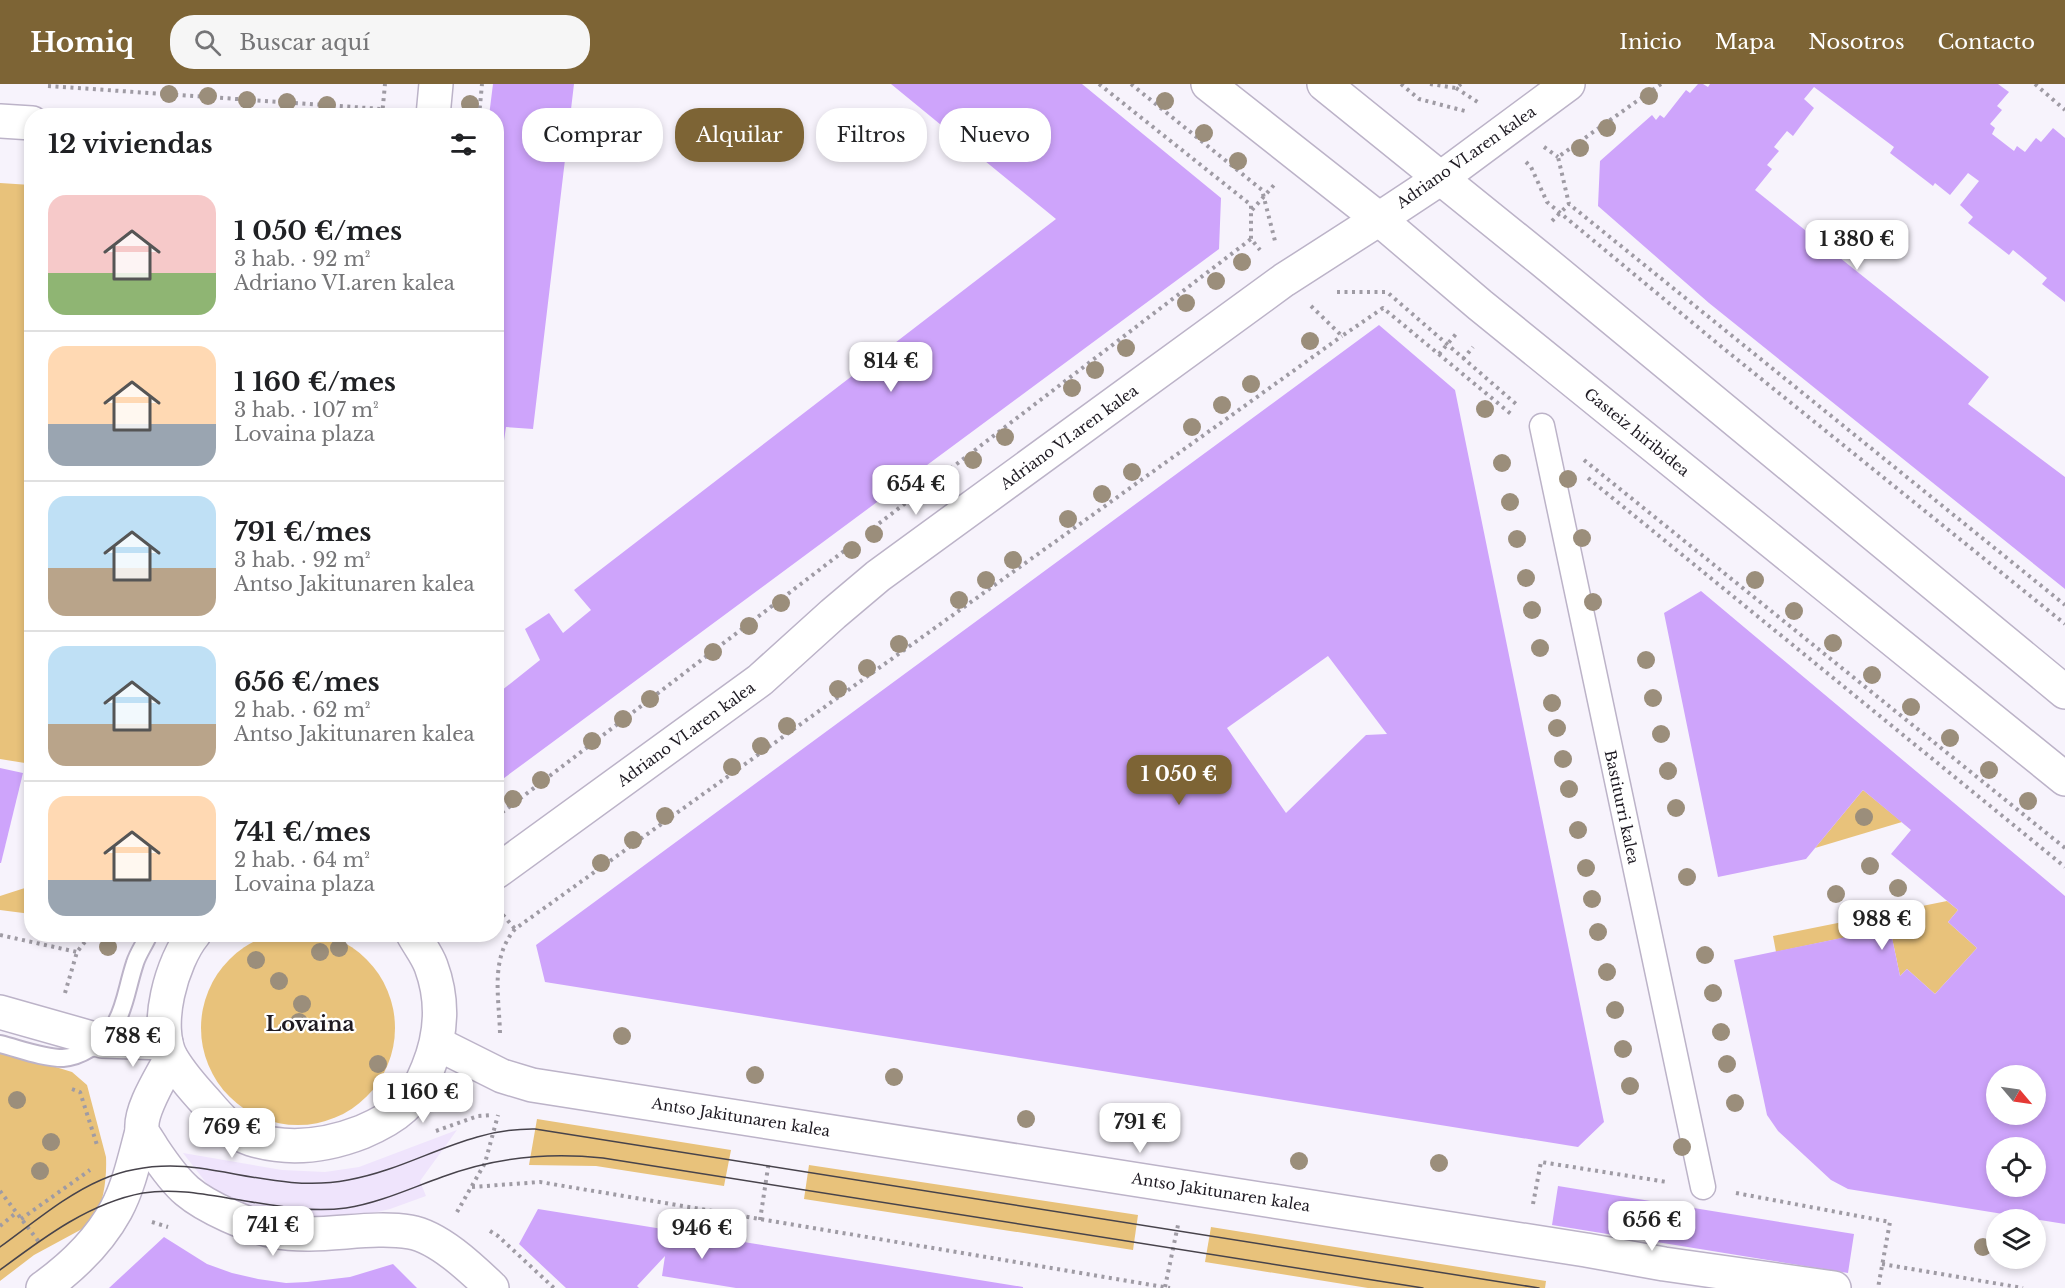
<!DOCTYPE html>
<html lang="es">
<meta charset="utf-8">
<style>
body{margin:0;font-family:"Libre Baskerville",serif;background:#f6f6f6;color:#202124;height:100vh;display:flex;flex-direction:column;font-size:22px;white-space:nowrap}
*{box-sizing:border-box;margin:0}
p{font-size:20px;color:#757577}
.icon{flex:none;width:33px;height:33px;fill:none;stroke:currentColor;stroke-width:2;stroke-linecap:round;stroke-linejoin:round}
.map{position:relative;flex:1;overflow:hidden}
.panel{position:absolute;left:24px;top:24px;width:480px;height:834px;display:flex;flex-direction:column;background:#fff;border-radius:24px;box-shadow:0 3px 9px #0003}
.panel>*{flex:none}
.hud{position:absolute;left:522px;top:24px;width:570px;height:54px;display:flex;gap:12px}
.needle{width:39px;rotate:119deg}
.tools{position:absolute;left:1986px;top:981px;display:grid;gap:12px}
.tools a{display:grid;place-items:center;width:60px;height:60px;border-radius:50%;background:#fff;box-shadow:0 3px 9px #0003;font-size:30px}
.price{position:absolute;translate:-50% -51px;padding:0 14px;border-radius:12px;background:#fff;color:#222;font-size:20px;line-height:39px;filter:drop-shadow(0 2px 3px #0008)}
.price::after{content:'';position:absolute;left:50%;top:36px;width:18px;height:14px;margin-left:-9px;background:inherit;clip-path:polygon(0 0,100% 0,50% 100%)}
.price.selected{background:#7d6435;color:#fff}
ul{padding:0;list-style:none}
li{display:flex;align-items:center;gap:18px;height:150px;padding:0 24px}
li+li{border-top:2px solid #e0e0e0}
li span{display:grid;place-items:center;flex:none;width:168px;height:120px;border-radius:18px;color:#555}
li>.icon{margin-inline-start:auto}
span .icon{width:72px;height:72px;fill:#fffc;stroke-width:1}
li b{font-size:26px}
h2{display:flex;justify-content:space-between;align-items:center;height:72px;padding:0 24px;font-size:26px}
.tag{padding:0 21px;border-radius:24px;background:#fff;box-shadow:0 3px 9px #0003;font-size:21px;line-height:54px}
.tag.selected{background:#7d6435;color:#fff}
header{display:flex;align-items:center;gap:36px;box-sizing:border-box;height:84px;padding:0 30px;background:#7d6435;color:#fff}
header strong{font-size:28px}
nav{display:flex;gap:33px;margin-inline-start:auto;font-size:21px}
.search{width:420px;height:54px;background:#f6f6f6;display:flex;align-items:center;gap:15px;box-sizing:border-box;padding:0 21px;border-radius:24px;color:#757577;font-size:22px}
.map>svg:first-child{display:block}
</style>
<header>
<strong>Homiq</strong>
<div class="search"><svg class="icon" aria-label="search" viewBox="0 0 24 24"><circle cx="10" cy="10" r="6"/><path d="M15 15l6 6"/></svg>Buscar aquí</div>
<nav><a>Inicio</a><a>Mapa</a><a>Nosotros</a><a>Contacto</a></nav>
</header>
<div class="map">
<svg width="2065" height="1204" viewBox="0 0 2065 1204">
<rect width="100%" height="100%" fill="#f7f3fc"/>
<path fill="#efe4fc" d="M457,1046L420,1097L426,1112L390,1125L344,1136L299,1138L218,1114L183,1069L282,1086L325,1088L359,1083Z"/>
<g fill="#e8c27b">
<path d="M0,99L31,101V680L0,675Z"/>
<path d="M1863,706L1902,738L1815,764Z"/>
<path d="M31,802V830L0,826V812Z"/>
<path d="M1947,817L1958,826L1948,838L1977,864L1935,910L1907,885L1900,892L1890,844L1776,868L1773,852Z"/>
<circle cx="298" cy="944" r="97"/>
<path d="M0,966L72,988L87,1001L106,1073C107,1097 103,1116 95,1138L34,1171L0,1197Z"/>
<path d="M537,1035L731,1066L724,1102L596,1082L529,1081Z"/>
<path d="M809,1081L1138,1131L1133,1166L804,1115Z"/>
<path d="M1211,1143L1546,1197L1545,1204H1368L1205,1178Z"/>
</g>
<g fill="#cea4fb" fill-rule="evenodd">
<path d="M493,0H574L533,345L506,343L498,398L496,32H489Z"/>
<path d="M891,0H1082L1221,114L1219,165L496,700V611L540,576L525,545L549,529L563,549L591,526L574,506L1056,135Z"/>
<path d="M1698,0H1703L1708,3L1710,0H1998L2009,8L1997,22L2002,26L1990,40L1995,44L1992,50L2014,67L2017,62L2025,68L2036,54L2041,58L2053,44L2065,54V218L2042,200L2047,194L2013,166L2009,171L1968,139L1973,133L1960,121L1979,97L1968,89L1950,111L1935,99L1933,102L1890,69L1894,63L1814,3L1804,15L1814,24L1793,52L1787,47L1774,63L1779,67L1767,81L1772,85L1755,106L1989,293L1968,320L2065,393V505L1709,219L1598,122L1600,77L1652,31L1656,36L1660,31L1664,34L1686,6L1690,9Z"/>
<path d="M1379,241L1455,306L1604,1038L1578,1063L545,898L536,861ZM1328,572L1387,650L1366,651L1286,729L1227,644Z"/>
<path d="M1701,507L2065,812V1140L1848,1105L1831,1096L1778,1047L1767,1031L1734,876L1890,844L1900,892L1907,885L1935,910L1977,864L1948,838L1958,826L1891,770L1911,746L1863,706L1806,775L1718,793L1664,529ZM1996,992H2036V1030H1996ZM1996,1064H2036V1102H1996Z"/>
<path d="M0,684L23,689L1,779H0Z"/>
<path d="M1558,1102L1854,1150L1848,1189L1552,1141Z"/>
<path d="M538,1125L1023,1203V1204H736L662,1192L665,1172L637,1202L639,1204H566L519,1160Z"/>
<path d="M164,1153L207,1180L232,1189L258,1195L286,1199L307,1198L350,1193L393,1180L417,1204H109Z"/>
</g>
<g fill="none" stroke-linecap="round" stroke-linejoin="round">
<g stroke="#bcb3c8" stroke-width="20">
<path id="service" d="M0,960C20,965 42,974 63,974C73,973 81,970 89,965C125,944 123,915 135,879C138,869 145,860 149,850"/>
</g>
<g stroke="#bcb3c8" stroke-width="27">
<path id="pedestrian" d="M1542,342L1703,1103"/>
</g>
<g stroke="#bcb3c8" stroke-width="36">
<g id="minor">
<path d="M433,32L436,0"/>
<path d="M0,37L32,39"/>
<path d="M438,960L502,992L532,1001L1586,1166L1664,1180L1834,1204"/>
<path d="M43,1204C71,1184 99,1157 116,1126C129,1102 135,1073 142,1047"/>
</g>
</g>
<g stroke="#bcb3c8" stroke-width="36">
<g id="secondary">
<path d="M496,788L760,596L833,530L878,492L1284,196L1379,135"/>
<path d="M194,850C172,877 153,943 172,975C181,990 194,1005 206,1018C218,1032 232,1049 251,1055C289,1067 326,1062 362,1048C397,1033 414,1020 428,984C442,950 444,917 431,882C427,871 419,861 413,850"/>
<path d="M0,928L102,957L166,959"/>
<path d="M171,974C162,992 140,1025 142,1045C143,1051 150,1059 153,1065C163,1080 174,1096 187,1107C207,1124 249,1142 274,1147C318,1156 367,1141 410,1148C439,1153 472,1185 492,1204"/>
</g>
</g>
<g stroke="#bcb3c8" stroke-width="36">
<g id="primary">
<path d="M1208,0L1379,135L1480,221L2065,695"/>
<path d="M1324,0L1542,176L2065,608"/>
<path d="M1379,135L1441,94L1568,0"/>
</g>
</g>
<g stroke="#9f9ba4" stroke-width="4" stroke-dasharray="3 4.5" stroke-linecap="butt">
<path d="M1099,0L1251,121V155L1260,166"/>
<path d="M1131,0L1262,106L1275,157"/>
<path d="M1401,0L1419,15L1465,27"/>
<path d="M1430,0L1456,4L1461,0"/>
<path d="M1661,0L1558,73L1569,120L2065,521"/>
<path d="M2035,0L2065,26"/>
<path d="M48,2L382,25"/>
<path d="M1456,4L1479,19"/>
<path d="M382,32L385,0"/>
<path d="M479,32L482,0"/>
<path d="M1544,63L1558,73"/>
<path d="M1526,78L1531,83L1547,118L1723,264L2065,540"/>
<path d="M1252,126L1274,101"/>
<path d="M1552,137L1569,120"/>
<path d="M1337,208H1387L1516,320"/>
<path d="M1311,222L1342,252L1383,224L1511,330"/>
<path d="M1439,270L1456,250"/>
<path d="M1463,275L1473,263"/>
<path d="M1584,376L2065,764"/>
<path d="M1588,394L2065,783"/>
<path d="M873,444L1251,155"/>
<path d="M496,733L844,467"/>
<path d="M498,825L515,845"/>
<path d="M0,851L77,868"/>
<path d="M65,909L77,868L91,850"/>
<path d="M500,949C499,912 490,875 515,845L1342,252"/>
<path d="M72,1005L80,1008L97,1061"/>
<path d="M436,1047L478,1032L492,1031"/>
<path d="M472,1103L540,1098L1170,1204"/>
<path d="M0,1107L39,1158"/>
<path d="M1736,1109L1890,1138L1878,1204"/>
<path d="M1533,1120L1541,1078L1667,1098"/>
<path d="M457,1128L485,1079L498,1031"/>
<path d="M21,1135L90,1086"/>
<path d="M760,1136L769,1077"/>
<path d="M152,1138L168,1143"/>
<path d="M0,1142L16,1129"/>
<path d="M490,1147L498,1152L554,1204"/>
<path d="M1882,1180L2023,1204"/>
<path d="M1165,1203L1178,1141"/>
</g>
<use href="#service" stroke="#fff" stroke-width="16"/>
<use href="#pedestrian" stroke="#fff" stroke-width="24"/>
<use href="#minor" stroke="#fff" stroke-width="33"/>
<use href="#secondary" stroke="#fff" stroke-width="33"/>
<use href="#primary" stroke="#fff" stroke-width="33"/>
<g stroke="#47434b" stroke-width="1.5">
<path d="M0,1163C67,1114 109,1072 199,1084C249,1091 297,1106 348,1096C415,1084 464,1044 535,1045L1539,1204"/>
<path d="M0,1186C43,1154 89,1119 143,1109C173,1104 204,1110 234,1115C271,1121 308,1129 346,1124C379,1119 411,1104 442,1093C495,1073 547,1068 603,1074L1423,1204"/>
</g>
</g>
<g fill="#9b8e7b">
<circle cx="169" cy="10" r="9"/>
<circle cx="208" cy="12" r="9"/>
<circle cx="1649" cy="12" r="9"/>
<circle cx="247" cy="16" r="9"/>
<circle cx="1165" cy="17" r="9"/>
<circle cx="287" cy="18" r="9"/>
<circle cx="470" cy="20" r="9"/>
<circle cx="327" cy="21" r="9"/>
<circle cx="1607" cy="44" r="9"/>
<circle cx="1204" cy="49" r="9"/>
<circle cx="1580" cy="64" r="9"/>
<circle cx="1238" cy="77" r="9"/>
<circle cx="1242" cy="178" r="9"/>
<circle cx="1216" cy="197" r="9"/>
<circle cx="1186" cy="219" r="9"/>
<circle cx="1310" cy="257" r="9"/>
<circle cx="1126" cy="264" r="9"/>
<circle cx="1095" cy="286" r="9"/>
<circle cx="1251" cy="300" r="9"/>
<circle cx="1072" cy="304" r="9"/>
<circle cx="1222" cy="321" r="9"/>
<circle cx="1485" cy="325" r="9"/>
<circle cx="1192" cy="343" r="9"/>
<circle cx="1005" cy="353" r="9"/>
<circle cx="973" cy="376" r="9"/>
<circle cx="1502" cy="379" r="9"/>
<circle cx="1132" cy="388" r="9"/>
<circle cx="1568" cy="395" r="9"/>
<circle cx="940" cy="400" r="9"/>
<circle cx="1102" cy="410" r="9"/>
<circle cx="1510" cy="418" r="9"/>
<circle cx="1068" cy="435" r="9"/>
<circle cx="874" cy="450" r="9"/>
<circle cx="1582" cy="454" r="9"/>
<circle cx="1517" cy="455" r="9"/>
<circle cx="852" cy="466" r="9"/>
<circle cx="1013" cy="476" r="9"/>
<circle cx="1526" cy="494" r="9"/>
<circle cx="986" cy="496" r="9"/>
<circle cx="1755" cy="496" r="9"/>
<circle cx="959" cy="516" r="9"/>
<circle cx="1593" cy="518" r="9"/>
<circle cx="781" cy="519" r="9"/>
<circle cx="1532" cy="526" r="9"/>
<circle cx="1794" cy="527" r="9"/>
<circle cx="749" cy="542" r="9"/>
<circle cx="1833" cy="559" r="9"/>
<circle cx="899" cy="560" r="9"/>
<circle cx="1540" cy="564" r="9"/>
<circle cx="713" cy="568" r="9"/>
<circle cx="1646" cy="576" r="9"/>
<circle cx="867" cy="584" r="9"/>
<circle cx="1872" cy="591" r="9"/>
<circle cx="838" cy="605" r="9"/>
<circle cx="1653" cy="614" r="9"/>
<circle cx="650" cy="615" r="9"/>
<circle cx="1552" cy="619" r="9"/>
<circle cx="1911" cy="623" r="9"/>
<circle cx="623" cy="635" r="9"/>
<circle cx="787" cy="642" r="9"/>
<circle cx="1557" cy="644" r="9"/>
<circle cx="1661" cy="650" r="9"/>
<circle cx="1950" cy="654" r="9"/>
<circle cx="592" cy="657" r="9"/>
<circle cx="761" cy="662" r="9"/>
<circle cx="1563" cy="675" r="9"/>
<circle cx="732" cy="683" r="9"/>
<circle cx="1989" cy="686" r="9"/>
<circle cx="1668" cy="687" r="9"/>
<circle cx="541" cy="696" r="9"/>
<circle cx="1569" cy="705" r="9"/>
<circle cx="513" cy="715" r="9"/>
<circle cx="2028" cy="717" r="9"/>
<circle cx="1676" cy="724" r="9"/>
<circle cx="665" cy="732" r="9"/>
<circle cx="1864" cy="733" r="9"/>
<circle cx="1578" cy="746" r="9"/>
<circle cx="633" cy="756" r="9"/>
<circle cx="601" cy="779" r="9"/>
<circle cx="1870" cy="782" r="9"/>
<circle cx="1586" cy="784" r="9"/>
<circle cx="1687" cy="793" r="9"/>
<circle cx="1898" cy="804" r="9"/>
<circle cx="1836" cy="810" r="9"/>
<circle cx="1592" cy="815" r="9"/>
<circle cx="1598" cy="848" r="9"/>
<circle cx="108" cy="863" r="9"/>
<circle cx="339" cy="864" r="9"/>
<circle cx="320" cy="868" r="9"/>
<circle cx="1705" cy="871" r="9"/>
<circle cx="256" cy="876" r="9"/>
<circle cx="1607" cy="888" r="9"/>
<circle cx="279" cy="897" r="9"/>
<circle cx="1713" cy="909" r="9"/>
<circle cx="302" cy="920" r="9"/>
<circle cx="1615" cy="926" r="9"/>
<circle cx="299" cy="938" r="9"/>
<circle cx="1721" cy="948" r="9"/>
<circle cx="622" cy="952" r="9"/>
<circle cx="1623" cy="965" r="9"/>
<circle cx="378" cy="980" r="9"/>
<circle cx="1727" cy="980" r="9"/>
<circle cx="755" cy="991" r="9"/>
<circle cx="894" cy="993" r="9"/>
<circle cx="1630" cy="1002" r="9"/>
<circle cx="17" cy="1016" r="9"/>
<circle cx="1735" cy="1019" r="9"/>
<circle cx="1026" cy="1035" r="9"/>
<circle cx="1166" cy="1035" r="9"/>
<circle cx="51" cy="1058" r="9"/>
<circle cx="1682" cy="1063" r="9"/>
<circle cx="1299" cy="1077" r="9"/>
<circle cx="1439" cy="1079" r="9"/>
<circle cx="40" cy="1087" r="9"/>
<circle cx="1983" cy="1163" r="9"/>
</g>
<g text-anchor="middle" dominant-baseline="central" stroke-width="4.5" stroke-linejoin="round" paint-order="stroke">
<g font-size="15" fill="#1e1a22" stroke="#fff">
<text transform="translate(1466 73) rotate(-35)">Adriano VI.aren kalea</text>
<text transform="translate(1637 348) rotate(39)">Gasteiz hiribidea</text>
<text transform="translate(1069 353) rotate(-36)">Adriano VI.aren kalea</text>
<text transform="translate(686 650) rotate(-36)">Adriano VI.aren kalea</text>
<text transform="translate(1622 723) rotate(78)">Bastiturri kalea</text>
<text transform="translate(741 1033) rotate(9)">Antso Jakitunaren kalea</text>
<text transform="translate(1221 1108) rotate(9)">Antso Jakitunaren kalea</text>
</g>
<g font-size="21" font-weight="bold" fill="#1e1a22" stroke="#fff">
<text x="310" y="940">Lovaina</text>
</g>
</g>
</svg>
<div class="tools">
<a><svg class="needle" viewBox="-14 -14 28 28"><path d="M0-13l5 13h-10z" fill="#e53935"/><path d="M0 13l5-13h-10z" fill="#757577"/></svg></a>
<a><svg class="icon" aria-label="locate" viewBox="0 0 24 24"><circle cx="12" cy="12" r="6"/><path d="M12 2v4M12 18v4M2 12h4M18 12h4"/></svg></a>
<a><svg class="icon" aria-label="layers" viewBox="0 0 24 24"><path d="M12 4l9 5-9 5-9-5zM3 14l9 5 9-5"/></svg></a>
</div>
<b class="price" style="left:1857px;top:187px">1 380 €</b>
<b class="price" style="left:891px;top:309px">814 €</b>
<b class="price" style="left:916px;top:432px">654 €</b>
<b class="price selected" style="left:1179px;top:722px">1 050 €</b>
<b class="price" style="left:1882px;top:867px">988 €</b>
<b class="price" style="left:133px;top:984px">788 €</b>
<b class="price" style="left:423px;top:1040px">1 160 €</b>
<b class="price" style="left:1140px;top:1070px">791 €</b>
<b class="price" style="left:232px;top:1075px">769 €</b>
<b class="price" style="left:1652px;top:1168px">656 €</b>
<b class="price" style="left:273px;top:1173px">741 €</b>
<b class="price" style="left:702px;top:1176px">946 €</b>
<div class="hud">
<a class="tag">Comprar</a>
<a class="tag selected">Alquilar</a>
<a class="tag">Filtros</a>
<a class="tag">Nuevo</a>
</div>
<section class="panel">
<h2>12 viviendas<svg class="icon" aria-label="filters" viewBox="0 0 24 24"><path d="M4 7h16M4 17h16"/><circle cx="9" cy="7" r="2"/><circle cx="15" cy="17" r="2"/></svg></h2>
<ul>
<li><span style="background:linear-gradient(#f6c9c9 65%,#8fb573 0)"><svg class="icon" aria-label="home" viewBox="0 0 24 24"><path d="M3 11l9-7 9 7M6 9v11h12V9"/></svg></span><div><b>1 050 €/mes</b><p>3 hab. · 92 m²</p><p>Adriano VI.aren kalea</p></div></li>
<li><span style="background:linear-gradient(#ffd9b3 65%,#9aa5b1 0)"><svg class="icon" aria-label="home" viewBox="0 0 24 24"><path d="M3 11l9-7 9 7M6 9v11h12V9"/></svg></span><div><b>1 160 €/mes</b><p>3 hab. · 107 m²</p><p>Lovaina plaza</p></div></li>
<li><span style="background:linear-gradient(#bfe0f5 60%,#b9a48a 0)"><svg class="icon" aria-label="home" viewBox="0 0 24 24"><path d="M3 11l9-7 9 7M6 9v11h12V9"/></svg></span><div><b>791 €/mes</b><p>3 hab. · 92 m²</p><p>Antso Jakitunaren kalea</p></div></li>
<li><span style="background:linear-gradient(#bfe0f5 65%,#b9a48a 0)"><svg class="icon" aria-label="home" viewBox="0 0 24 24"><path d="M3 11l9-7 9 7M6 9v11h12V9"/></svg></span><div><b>656 €/mes</b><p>2 hab. · 62 m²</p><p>Antso Jakitunaren kalea</p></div></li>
<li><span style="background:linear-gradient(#ffd9b3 70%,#9aa5b1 0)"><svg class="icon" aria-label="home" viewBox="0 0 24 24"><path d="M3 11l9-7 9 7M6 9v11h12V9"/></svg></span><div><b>741 €/mes</b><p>2 hab. · 64 m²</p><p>Lovaina plaza</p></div></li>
</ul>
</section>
</div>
